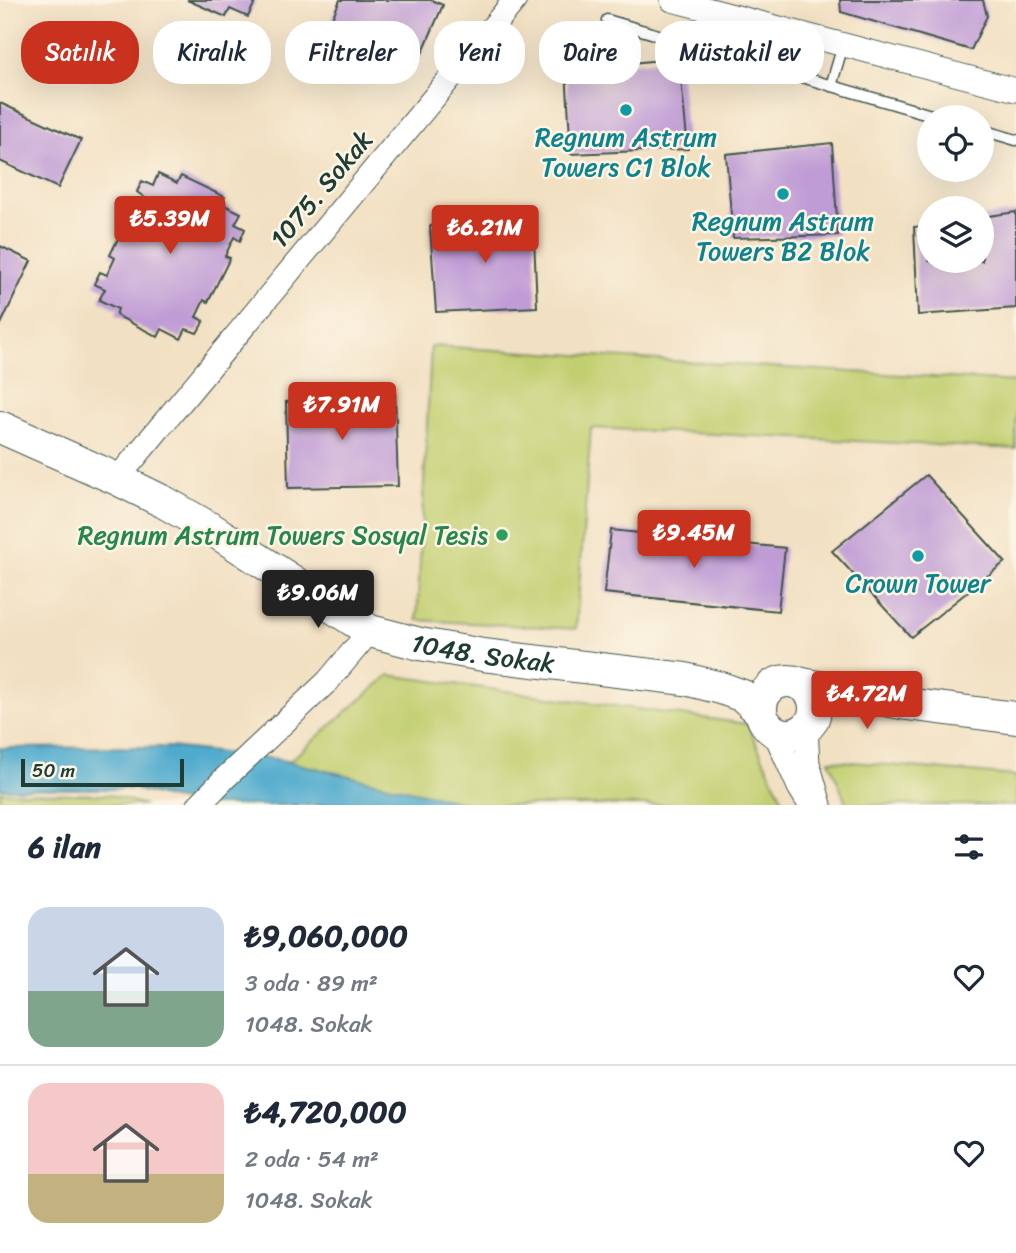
<!DOCTYPE html>
<html lang="tr">
<meta charset="utf-8">
<style>
body{margin:0;font-family:Sriracha,sans-serif;background:#f6f6f7;color:#1f2937;height:100vh;display:flex;flex-direction:column;font-size:26px;white-space:nowrap}
*{box-sizing:border-box;margin:0}
p{font-size:23px;color:#747a83}
.icon{flex:none;width:38px;height:38px;fill:none;stroke:currentColor;stroke-width:2;stroke-linecap:round;stroke-linejoin:round}
.map{position:relative;height:805px;overflow:hidden}
.drawer{display:flex;flex-direction:column;background:#fff;flex:1}
.drawer>*{flex:none}
.banner{position:absolute;left:21px;top:21px;width:975px;height:63px;display:flex;gap:14px}
.fabs{position:absolute;left:917px;top:105px;display:grid;gap:14px}
.fabs a{display:grid;place-items:center;width:77px;height:77px;border-radius:50%;background:#fff;box-shadow:0 7px 28px #0002;font-size:35px}
.scale{position:absolute;left:21px;bottom:18px;width:163px;box-sizing:border-box;padding-left:7px;border:4px solid #1f3d34;border-top:0;font-size:19px;line-height:24px;white-space:nowrap;color:#1f3d34;-webkit-text-stroke:5px #fcf5e5;paint-order:stroke}
.price{position:absolute;translate:-50% -60px;padding:0 16px;border-radius:7px;background:#c8321e;color:#fff;font-size:23px;line-height:46px;filter:drop-shadow(0 2px 4px #0008)}
.price::after{content:'';position:absolute;left:50%;top:42px;width:21px;height:16px;margin-left:-10px;background:inherit;clip-path:polygon(0 0,100% 0,50% 100%)}
.price.on{background:#222;color:#fff}
ul{padding:0;list-style:none}
li{display:flex;align-items:center;gap:21px;height:175px;padding:0 28px}
li+li{border-top:2px solid #e0e1e3}
li span{display:grid;place-items:center;flex:none;width:196px;height:140px;border-radius:21px;color:#555}
li>.icon{margin-inline-start:auto}
span .icon{width:84px;height:84px;fill:#fffc;stroke-width:1}
li b{font-size:30px}
h2{display:flex;justify-content:space-between;align-items:center;height:84px;padding:0 28px;font-size:30px}
.tag{padding:0 24px;border-radius:28px;background:#fff;box-shadow:0 7px 28px #0002;font-size:24px;line-height:63px}
.tag.on{background:#c8321e;color:#fff}
.map>svg:first-child{display:block}
</style>
<div class="map">
<svg width="1016" height="805" viewBox="0 0 1016 805">
<rect width="100%" height="100%" fill="#fcf5e5"/>
<filter id="ink" filterUnits="userSpaceOnUse"><feTurbulence type="fractalNoise" baseFrequency=".0143" numOctaves="2"/><feDisplacementMap in="SourceGraphic" scale="14" xChannelSelector="R" yChannelSelector="G"/><feConvolveMatrix kernelMatrix="1 2 1 2 8 2 1 2 1" color-interpolation-filters="sRGB"/></filter>
<filter id="wash" filterUnits="userSpaceOnUse"><feTurbulence type="fractalNoise" baseFrequency=".00686" numOctaves="4" result="noise"/><feDisplacementMap in="SourceGraphic" scale="28" xChannelSelector="R" yChannelSelector="G"/><feGaussianBlur stdDeviation="1.57" result="paint"/><feColorMatrix in="noise" values="0 0 0 0 0 0 0 0 0 0 0 0 0 0 0 0 0 1.4 0 .05"/><feComposite in="paint" operator="in"/></filter>
<g filter="url(#wash)">
<rect width="100%" height="100%" fill="#f2e0c2"/>
<g fill="#c2cf71" stroke="#708652" stroke-width="2">
<path d="M431,346L1016,382V449L591,428L576,629L417,620Z"/>
<path d="M389,675L747,724L785,805H473L286,764Z"/>
<path d="M829,760L1016,776V805H847Z"/>
<path d="M0,792L110,795L145,805H0Z"/>
</g>
<path fill="#50aacd" stroke="#387480" stroke-width="2" d="M170,747L277,759L474,805H212L172,799L134,789H0V748Z"/>
<g id="blocks">
<g fill="#c09cd6">
<path d="M187,0H256L248,17L230,9L226,17Z"/>
<path d="M340,0H431L443,5L417,65L399,57L396,65L342,41L346,30L330,23Z"/>
<path d="M840,0H983L987,16L971,50L841,12Z"/>
<path d="M679,58L688,149L571,154L566,70Z"/>
<path d="M0,103L81,140L58,188L0,161Z"/>
<path d="M832,143L838,235L733,238L726,154Z"/>
<path d="M158,174L177,183L181,176L225,197L222,204L241,213L235,224L245,229L240,241L234,237L225,256L230,258L208,302L204,300L196,317L204,321L197,333L186,329L181,339L162,329L158,337L116,315L118,309L99,300L105,289L94,284L100,272L107,275L115,258L110,255L131,211L136,214L144,197L137,192L142,181L153,186Z"/>
<path d="M1016,212V308L918,315L914,227L929,225V261H982V217Z"/>
<path d="M533,215L537,307L436,312L430,226Z"/>
<path d="M0,246L31,261L0,326Z"/>
<path d="M395,393L398,486L288,488L286,402Z"/>
<path d="M926,475L1005,562L911,637L832,551Z"/>
<path d="M611,530L785,548L778,611L604,593Z"/>
</g>
</g>
</g>
<g filter="url(#ink)">
<use href="#blocks" fill-opacity="0" stroke="#3f5549" stroke-width="2"/>
<g fill="none" stroke-linecap="round" stroke-linejoin="round">
<g stroke="#3f5549" stroke-width="13">
<g id="lane">
<path d="M607,20L938,117"/>
<path d="M831,86L843,45"/>
<path d="M982,130L1016,140"/>
</g>
</g>
<g stroke="#3f5549" stroke-width="25">
<g id="street">
<path d="M672,0L1016,90"/>
<path d="M117,479L515,0"/>
<path d="M806,729L808,763L820,805"/>
<path d="M774,731L799,787L810,805"/>
<path d="M199,805L225,778L328,681L370,631"/>
</g>
</g>
<g stroke="#3f5549" stroke-width="34">
<g id="secondary">
<path id="s1" d="M0,427L117,479L164,502L213,530L370,631L420,644L483,655L685,679L721,688L743,696L761,712"/>
<circle cx="788" cy="708" r="27"/>
<path d="M797,683L907,704L1016,718"/>
</g>
</g>
<use href="#lane" stroke="#fff" stroke-width="10"/>
<use href="#street" stroke="#fff" stroke-width="23"/>
<use href="#secondary" stroke="#fff" stroke-width="32"/>
</g>
</g>
<g fill="#0f9aa8" stroke="#fcf5e5" stroke-width="2.5">
<circle cx="626" cy="110" r="7"/>
<circle cx="783" cy="194" r="7"/>
<circle cx="918" cy="556" r="7"/>
</g>
<circle fill="#2e9e5b" stroke="#fcf5e5" stroke-width="2.5" cx="502" cy="535" r="7"/>
<g text-anchor="middle" dominant-baseline="central" stroke-width="5" stroke-linejoin="round" paint-order="stroke">
<g font-size="26" fill="#0d838f" stroke="#fcf5e5">
<text x="626" y="137">Regnum Astrum<tspan x="626" dy="30">Towers C1 Blok</tspan></text>
<text x="783" y="221">Regnum Astrum<tspan x="783" dy="30">Towers B2 Blok</tspan></text>
<text x="918" y="583">Crown Tower</text>
</g>
<g font-size="26" fill="#1f3d34" stroke="#fcf5e5">
<text transform="translate(321 189) rotate(-50)">1075. Sokak</text>
<text stroke="none"><textPath href="#s1" startOffset="539">1048. Sokak</textPath></text>
</g>
<g font-size="26" fill="#27864d" stroke="#fcf5e5" text-anchor="end">
<text x="488" y="535">Regnum Astrum Towers Sosyal Tesis</text>
</g>
</g>
</svg>
<div class="fabs">
<a><svg class="icon" aria-label="locate" viewBox="0 0 24 24"><circle cx="12" cy="12" r="6"/><path d="M12 2v4M12 18v4M2 12h4M18 12h4"/></svg></a>
<a><svg class="icon" aria-label="layers" viewBox="0 0 24 24"><path d="M12 4l9 5-9 5-9-5zM3 14l9 5 9-5"/></svg></a>
</div>
<div class="scale">50 m</div>
<b class="price" style="left:170px;top:256px">₺5.39M</b>
<b class="price" style="left:485px;top:265px">₺6.21M</b>
<b class="price" style="left:342px;top:442px">₺7.91M</b>
<b class="price" style="left:694px;top:570px">₺9.45M</b>
<b class="price on" style="left:318px;top:630px">₺9.06M</b>
<b class="price" style="left:867px;top:731px">₺4.72M</b>
<div class="banner">
<a class="tag on">Satılık</a>
<a class="tag">Kiralık</a>
<a class="tag">Filtreler</a>
<a class="tag">Yeni</a>
<a class="tag">Daire</a>
<a class="tag">Müstakil ev</a>
</div>
</div>
<section class="drawer">
<h2>6 ilan<svg class="icon" aria-label="filters" viewBox="0 0 24 24"><path d="M4 7h16M4 17h16"/><circle cx="9" cy="7" r="2"/><circle cx="15" cy="17" r="2"/></svg></h2>
<ul>
<li><span style="background:linear-gradient(#c9d6e8 60%,#7fa58c 0)"><svg class="icon" aria-label="home" viewBox="0 0 24 24"><path d="M3 11l9-7 9 7M6 9v11h12V9"/></svg></span><div><b>₺9,060,000</b><p>3 oda · 89 m²</p><p>1048. Sokak</p></div><svg class="icon" aria-label="heart" viewBox="0 0 24 24"><path d="M12 20l-8-8c-3-5 5-10 8-4 3-6 11-1 8 4z"/></svg></li>
<li><span style="background:linear-gradient(#f6c9c9 65%,#c2b280 0)"><svg class="icon" aria-label="home" viewBox="0 0 24 24"><path d="M3 11l9-7 9 7M6 9v11h12V9"/></svg></span><div><b>₺4,720,000</b><p>2 oda · 54 m²</p><p>1048. Sokak</p></div><svg class="icon" aria-label="heart" viewBox="0 0 24 24"><path d="M12 20l-8-8c-3-5 5-10 8-4 3-6 11-1 8 4z"/></svg></li>
</ul>
</section>
